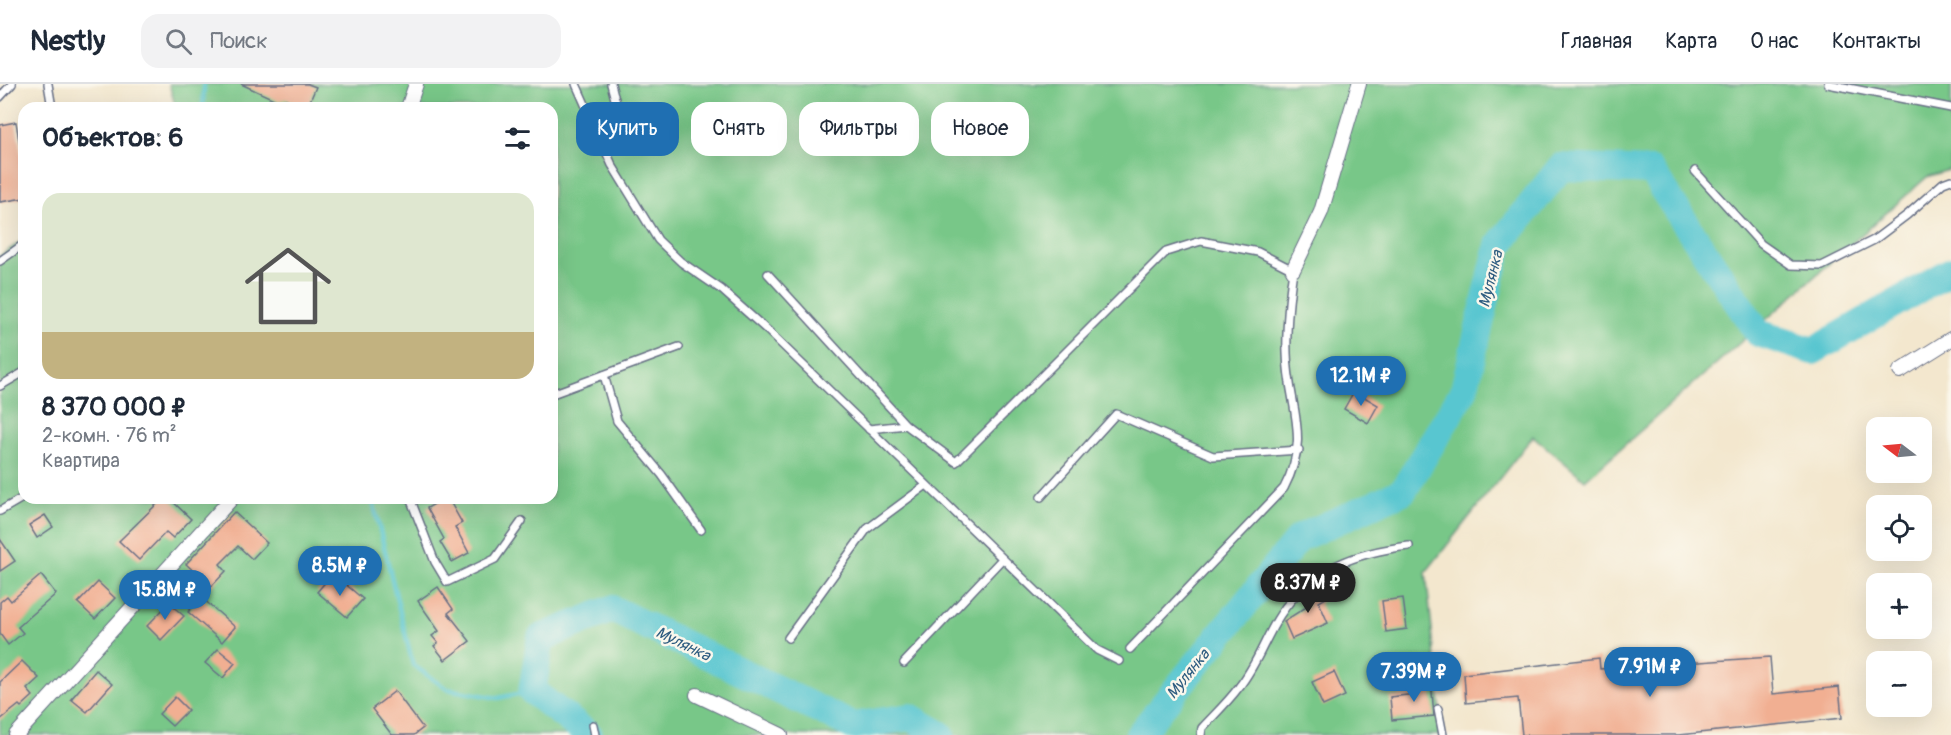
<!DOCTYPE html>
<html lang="ru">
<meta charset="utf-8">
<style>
body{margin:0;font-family:Pangolin,sans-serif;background:#f2f2f3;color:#1f2937;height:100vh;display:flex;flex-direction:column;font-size:22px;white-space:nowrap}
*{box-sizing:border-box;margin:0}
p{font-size:20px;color:#747a83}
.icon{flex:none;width:33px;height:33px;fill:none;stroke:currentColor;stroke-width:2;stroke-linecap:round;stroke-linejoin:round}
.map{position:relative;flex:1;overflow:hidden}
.sheet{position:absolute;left:18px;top:18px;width:540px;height:402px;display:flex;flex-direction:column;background:#fff;border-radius:18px;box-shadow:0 6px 24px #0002}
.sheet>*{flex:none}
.top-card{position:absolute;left:576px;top:18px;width:570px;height:54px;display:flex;gap:12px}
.needle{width:39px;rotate:286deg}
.tools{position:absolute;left:1866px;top:333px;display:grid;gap:12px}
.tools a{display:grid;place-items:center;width:66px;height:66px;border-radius:12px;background:#fff;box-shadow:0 6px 24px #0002;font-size:30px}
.price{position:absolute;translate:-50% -51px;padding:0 14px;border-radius:21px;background:#1f6fb2;color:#fff;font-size:20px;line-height:39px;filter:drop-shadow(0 2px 3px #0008)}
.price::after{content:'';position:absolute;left:50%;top:36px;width:18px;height:14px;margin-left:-9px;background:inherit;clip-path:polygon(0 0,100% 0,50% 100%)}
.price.active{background:#222;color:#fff}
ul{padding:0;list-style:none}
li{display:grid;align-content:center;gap:12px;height:318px;padding:0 24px}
li span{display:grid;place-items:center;height:186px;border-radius:18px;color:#555}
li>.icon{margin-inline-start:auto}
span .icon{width:108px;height:108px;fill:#fffc;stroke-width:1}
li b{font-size:26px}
h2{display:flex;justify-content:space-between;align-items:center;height:72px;padding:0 24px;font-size:26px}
.chip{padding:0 21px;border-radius:18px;background:#fff;box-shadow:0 6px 24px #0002;font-size:21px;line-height:54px}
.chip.active{background:#1f6fb2;color:#fff}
header{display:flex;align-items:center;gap:36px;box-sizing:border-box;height:84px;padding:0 30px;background:#fff;border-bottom:2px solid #e0e1e3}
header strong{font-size:28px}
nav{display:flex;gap:33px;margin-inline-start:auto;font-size:21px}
.search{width:420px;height:54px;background:#f2f2f3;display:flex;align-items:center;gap:15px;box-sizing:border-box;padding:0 21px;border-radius:18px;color:#747a83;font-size:22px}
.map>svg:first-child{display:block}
</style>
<header>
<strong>Nestly</strong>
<div class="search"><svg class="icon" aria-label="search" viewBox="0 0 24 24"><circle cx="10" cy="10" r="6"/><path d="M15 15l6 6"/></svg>Поиск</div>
<nav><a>Главная</a><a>Карта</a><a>О нас</a><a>Контакты</a></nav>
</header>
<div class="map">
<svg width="1951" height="651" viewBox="0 0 1951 651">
<rect width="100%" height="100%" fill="#fbf7ec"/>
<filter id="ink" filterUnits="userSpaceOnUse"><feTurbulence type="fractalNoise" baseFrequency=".0167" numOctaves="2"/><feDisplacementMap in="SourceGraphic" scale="12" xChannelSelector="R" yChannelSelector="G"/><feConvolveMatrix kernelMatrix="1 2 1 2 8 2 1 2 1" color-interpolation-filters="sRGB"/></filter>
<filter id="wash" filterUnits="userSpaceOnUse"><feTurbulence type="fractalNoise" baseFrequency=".008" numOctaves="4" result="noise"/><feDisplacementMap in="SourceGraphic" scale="24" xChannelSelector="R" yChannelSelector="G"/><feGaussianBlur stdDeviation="1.35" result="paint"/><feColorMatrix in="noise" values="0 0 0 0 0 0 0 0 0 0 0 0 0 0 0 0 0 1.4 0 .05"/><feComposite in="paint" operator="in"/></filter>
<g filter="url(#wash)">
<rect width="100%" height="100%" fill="#f3e7ce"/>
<path fill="#78c788" stroke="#4a7b73" stroke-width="1.5" d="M169,0H1951V85L1927,93L1585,396L1533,352L1426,488L1443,651H0V172L24,155V414H552V24H176Z"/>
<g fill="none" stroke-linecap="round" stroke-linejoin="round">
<g stroke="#59c6d0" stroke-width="4.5">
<path d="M203,24L204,0"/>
<path d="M372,414L413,581L447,605L498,614L532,607"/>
</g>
<g stroke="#59c6d0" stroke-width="28">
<path d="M589,651L532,607L541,554L612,525L853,642L910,633L941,651"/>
<path d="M1139,651L1299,454L1403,407L1464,306L1499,161L1561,83L1651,87L1758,249L1813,267L1951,187"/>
</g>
</g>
<g id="blocks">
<g fill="#f1af92">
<path d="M241,0H308L316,3L307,24L286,15L278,17Z"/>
<path d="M16,38L24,88V114L0,118V41Z"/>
<path d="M712,38L714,53L696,55L695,40Z"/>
<path d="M1354,307L1378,321L1368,339L1344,325Z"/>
<path d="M163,414H169L191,435L173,454L166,448L139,476L119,457Z"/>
<path d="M445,414H448L462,439L455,443L469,469L452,478L440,458L444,455L427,424Z"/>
<path d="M234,428L267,459L252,475L238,462L220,480L226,487L211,503L186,480Z"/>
<path d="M45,431L53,443L37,454L29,441Z"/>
<path d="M0,455L15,477L0,487Z"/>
<path d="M41,491L56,510L18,543L23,549L8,561L0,550V518L7,512L11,517Z"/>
<path d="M328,495L339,505L344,499L363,515L347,533L317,508Z"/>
<path d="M98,498L115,514L95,535L78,519Z"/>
<path d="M1319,498L1326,514L1319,518L1328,539L1292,555L1284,537L1308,522L1304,512Z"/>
<path d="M438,503L453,525L448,529L470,557L445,576L434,562L438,559L432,552L439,547L418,517Z"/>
<path d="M201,513L235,543L222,558L188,528Z"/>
<path d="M1403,514L1407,545L1386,548L1382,517Z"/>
<path d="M169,519L184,532L161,556L147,542Z"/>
<path d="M218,565L235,579L223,594L205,579Z"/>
<path d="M1770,573L1773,610L1839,603L1842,634L1679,651H1522L1518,614L1466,619L1464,590L1599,574L1600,585Z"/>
<path d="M22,577L39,594L27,605L33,612L21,623L19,621L0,636V598Z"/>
<path d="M96,586L112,600L87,628L71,615Z"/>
<path d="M1334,588L1345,612L1323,622L1312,598Z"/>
<path d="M1431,596L1434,632L1392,636L1390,613L1416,610L1415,598Z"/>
<path d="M395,607L423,644L414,651H392L372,625Z"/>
<path d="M175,613L188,626L172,642L159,630Z"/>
</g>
</g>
</g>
<g filter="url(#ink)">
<use href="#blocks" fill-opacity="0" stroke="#676f85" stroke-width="1.5"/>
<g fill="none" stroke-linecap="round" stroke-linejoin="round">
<g stroke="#676f85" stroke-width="10">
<g id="lane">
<path d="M48,0L52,24"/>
<path d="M576,0L612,81L658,156L681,178L722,206L768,247L1097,566L1119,577"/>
<path d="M611,0L616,19L642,64"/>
<path d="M1828,0L1951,24"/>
<path d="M0,13L12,0"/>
<path d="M1695,87L1761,160L1791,181L1822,182L1874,156L1907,131L1943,99L1951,96"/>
<path d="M0,177L24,160"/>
<path d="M768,190L906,341"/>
<path d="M604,291L617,337L662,391L701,446"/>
<path d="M0,302L24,288"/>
<path d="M552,310L679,263"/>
<path d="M869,345L906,341L956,378L1166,168L1201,157L1258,168L1293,186C1289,214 1286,241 1287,269C1288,323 1312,351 1284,404L1130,565"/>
<path d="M1041,413L1116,330L1213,372L1299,366"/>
<path d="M410,414L435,478L447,498L495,475L522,437"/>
<path d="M0,427L24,413"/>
<path d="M788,554L867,445L925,402"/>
<path d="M904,579L1002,475"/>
<path d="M1438,625L1443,651"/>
<path d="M593,641L595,651"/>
<path d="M1201,651L1202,644C1214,631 1228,618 1239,603C1257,581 1265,554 1280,531C1310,485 1357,468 1409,462"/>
</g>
</g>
<g stroke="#676f85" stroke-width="16">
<g id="street">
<path d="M408,24L416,0"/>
<path d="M1293,186L1321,128L1359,0"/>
<path d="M1900,287L1951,255"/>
<path d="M697,611L781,651"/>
<path d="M16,651L232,414"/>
</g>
</g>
<use href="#lane" stroke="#fff" stroke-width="7"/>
<use href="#street" stroke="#fff" stroke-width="14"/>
</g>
</g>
<g text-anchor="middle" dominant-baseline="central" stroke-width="5" stroke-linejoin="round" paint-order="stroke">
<g font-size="16" font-style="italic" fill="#2e5c80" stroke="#fbf7ec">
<text transform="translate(1491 195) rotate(-76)">Мулянка</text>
<text transform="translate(683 560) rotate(26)">Мулянка</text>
<text transform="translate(1188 590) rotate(-51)">Мулянка</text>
</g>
</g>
</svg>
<div class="tools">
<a><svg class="needle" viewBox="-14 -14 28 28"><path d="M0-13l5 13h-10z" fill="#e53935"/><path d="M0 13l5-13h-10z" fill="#747a83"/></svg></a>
<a><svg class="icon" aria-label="locate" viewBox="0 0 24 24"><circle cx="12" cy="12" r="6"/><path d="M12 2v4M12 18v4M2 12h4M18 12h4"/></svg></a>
<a>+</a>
<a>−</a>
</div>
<b class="price" style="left:1361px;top:323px">12.1M ₽</b>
<b class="price" style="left:340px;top:513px">8.5M ₽</b>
<b class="price active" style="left:1308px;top:530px">8.37M ₽</b>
<b class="price" style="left:165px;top:537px">15.8M ₽</b>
<b class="price" style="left:1650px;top:614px">7.91M ₽</b>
<b class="price" style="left:1414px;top:619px">7.39M ₽</b>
<div class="top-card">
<a class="chip active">Купить</a>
<a class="chip">Снять</a>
<a class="chip">Фильтры</a>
<a class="chip">Новое</a>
</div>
<section class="sheet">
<h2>Объектов: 6<svg class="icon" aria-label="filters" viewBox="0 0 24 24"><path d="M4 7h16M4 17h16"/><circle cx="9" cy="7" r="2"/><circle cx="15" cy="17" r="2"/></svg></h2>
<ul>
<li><span style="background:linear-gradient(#dfe7d0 75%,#c2b280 0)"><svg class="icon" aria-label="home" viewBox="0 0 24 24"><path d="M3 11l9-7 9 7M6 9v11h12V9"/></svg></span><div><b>8 370 000 ₽</b><p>2-комн. · 76 m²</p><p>Квартира</p></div></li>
</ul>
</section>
</div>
